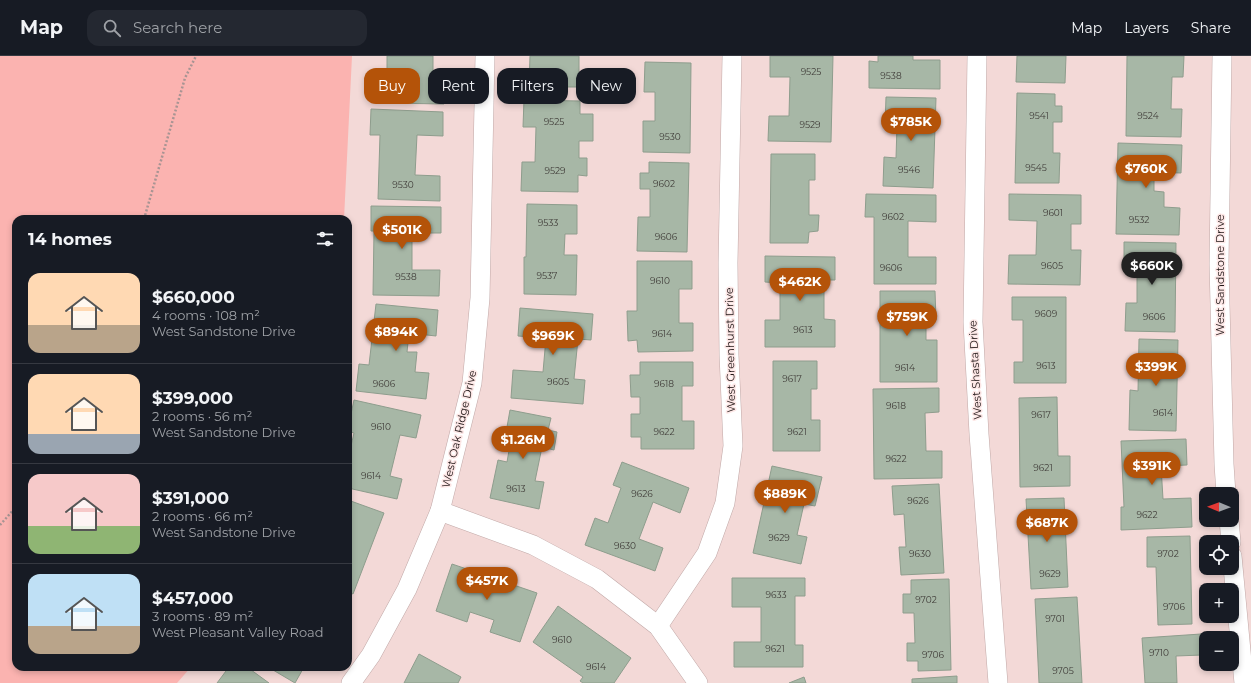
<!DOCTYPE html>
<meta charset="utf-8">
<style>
body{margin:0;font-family:Montserrat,sans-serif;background:#242831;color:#f1f3f6;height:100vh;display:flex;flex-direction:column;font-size:15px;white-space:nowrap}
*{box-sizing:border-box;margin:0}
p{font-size:13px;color:#9ea1a6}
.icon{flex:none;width:22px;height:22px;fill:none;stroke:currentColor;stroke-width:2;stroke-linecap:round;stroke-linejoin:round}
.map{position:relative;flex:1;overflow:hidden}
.panel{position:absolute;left:12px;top:159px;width:340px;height:456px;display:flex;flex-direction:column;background:#171b24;border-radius:12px;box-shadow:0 2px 6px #0003}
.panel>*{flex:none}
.top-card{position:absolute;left:364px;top:12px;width:380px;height:36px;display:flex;gap:8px}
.needle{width:26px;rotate:271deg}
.controls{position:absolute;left:1199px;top:431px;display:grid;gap:8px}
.controls a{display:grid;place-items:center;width:40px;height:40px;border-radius:8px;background:#171b24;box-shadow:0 2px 6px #0003;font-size:20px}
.price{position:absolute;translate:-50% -34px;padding:0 9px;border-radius:14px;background:#b45309;color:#fff;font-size:13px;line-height:26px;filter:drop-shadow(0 1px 2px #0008)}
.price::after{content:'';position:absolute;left:50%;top:24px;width:12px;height:9px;margin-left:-6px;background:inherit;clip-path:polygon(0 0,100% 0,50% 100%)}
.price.current{background:#222;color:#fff}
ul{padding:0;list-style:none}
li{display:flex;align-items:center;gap:12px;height:100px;padding:0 16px}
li+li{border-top:1px solid #363941}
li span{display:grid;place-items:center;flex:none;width:112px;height:80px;border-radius:12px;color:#555}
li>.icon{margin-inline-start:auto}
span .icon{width:48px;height:48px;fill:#fffc;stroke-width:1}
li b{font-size:17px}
h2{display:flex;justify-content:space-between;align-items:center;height:48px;padding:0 16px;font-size:17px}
.pill{padding:0 14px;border-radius:12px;background:#171b24;box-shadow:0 2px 6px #0003;font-size:14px;line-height:36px}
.pill.current{background:#b45309;color:#fff}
header{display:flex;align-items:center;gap:24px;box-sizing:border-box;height:56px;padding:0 20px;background:#171b24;border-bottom:1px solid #363941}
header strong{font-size:19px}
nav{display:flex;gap:22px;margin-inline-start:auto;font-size:14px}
.search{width:280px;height:36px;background:#242831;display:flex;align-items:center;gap:10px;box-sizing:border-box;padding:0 14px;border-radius:12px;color:#9ea1a6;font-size:15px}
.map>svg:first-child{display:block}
</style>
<header>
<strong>Map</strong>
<div class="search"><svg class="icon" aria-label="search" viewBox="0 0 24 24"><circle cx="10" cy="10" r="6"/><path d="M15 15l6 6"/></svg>Search here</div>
<nav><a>Map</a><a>Layers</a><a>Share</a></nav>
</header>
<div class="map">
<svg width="1251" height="627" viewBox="0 0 1251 627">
<rect width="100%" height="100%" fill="#f3d9d7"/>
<path fill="#fbb3b0" d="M0,0H352L344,163H16V611H191L177,627H0Z"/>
<g fill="#a7b7a6" stroke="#8e9d8d">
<path d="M387,0H433V22H444V48L387,47Z"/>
<path d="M530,0H579V31H529Z"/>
<path d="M770,0H833L831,86L768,85L769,60H789L790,21H770Z"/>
<path d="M878,0H913V4H940V33L869,32V5L878,6Z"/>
<path d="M1017,0H1066L1065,27L1016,26Z"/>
<path d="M1127,0H1184L1183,21H1172L1171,53H1182L1181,81L1126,80Z"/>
<path d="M645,6L691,7L690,97L643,96V65H655V36H644Z"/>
<path d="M1017,37L1055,38V50H1062V66H1053V97H1060L1059,127H1015Z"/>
<path d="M886,41L936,42L933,132L883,130L884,101L896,102L897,70H885Z"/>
<path d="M524,44L580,45V58H593V85H579V102H587V120L578,119V136L521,135L522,106H535L536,71H523Z"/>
<path d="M371,53L443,56V80L417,79L415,119L440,120V145L378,143L380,79H370Z"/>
<path d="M1118,87L1182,89L1181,117L1154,116V135L1164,136V151L1180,152L1179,179L1116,178Z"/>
<path d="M771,98H815V124H809V159H819L818,175L809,176L808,187H770Z"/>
<path d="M649,106L689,107L687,196L637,195L638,161H650V133H640V117H649Z"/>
<path d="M866,138L936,139V166L908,165V201H936V228H874V161H865Z"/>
<path d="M1009,138L1081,139V168H1071V194H1081L1080,229L1008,228L1009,199H1036L1037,165L1009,164Z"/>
<path d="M527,148L577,149V178H565L564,199H577L576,239L524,238V201H526Z"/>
<path d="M371,150L441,151V177H412V214H440L439,240L373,239L374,175H371Z"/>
<path d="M1124,186L1176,187L1175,276L1125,275L1126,247H1137V217L1124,216Z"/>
<path d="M765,200L835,201V224H824V263L835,264V291H765V264H780V227L765,226Z"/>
<path d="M637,205H692V233H679V267H693V295L638,296L637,284L628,285L627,255H637Z"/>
<path d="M880,235H935L936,264L926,265V284H937V326H880Z"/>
<path d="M1012,241H1066V327H1014V306H1023V264H1012Z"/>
<path d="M376,248L438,254L436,280L409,277L407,296H417L415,316L429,317L426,343L356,335L359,308L369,309Z"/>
<path d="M520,252L593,258L591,284L578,283L574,323L585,324L583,348L511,342L513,314L543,316L546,282L518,280Z"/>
<path d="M1139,283L1178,284L1176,375L1129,374L1130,334L1138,335Z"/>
<path d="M773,305H817V333H811V364H820V395H773Z"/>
<path d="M640,306H693V330H682V365H694V393H641V381H631V358H640V341H631L630,319H640Z"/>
<path d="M939,332V356L925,357L926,395H942V422L874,423L873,333Z"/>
<path d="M1057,341L1058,400H1070V430L1020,431L1019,342Z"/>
<path d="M354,344L421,359L416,382L400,379L390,420L402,423L397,443L348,432V403L354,377L348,375V372Z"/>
<path d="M510,354L551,362L548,374L557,376L554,394L542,391L535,425L544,426L539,453L490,442L498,404L507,406L510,389L504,388Z"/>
<path d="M1186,383L1187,409L1161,410L1163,443L1191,442L1192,471L1121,474V451H1124L1121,385Z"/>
<path d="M622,406L689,432L680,457L653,446L639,483L663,492L655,515L585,489L595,462L608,467L621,432L613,429Z"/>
<path d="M772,410L822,421L815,450L804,448L797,479L807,481L801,508L753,497Z"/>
<path d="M939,428L944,517L901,519L899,491H906L904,458L894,459L892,430Z"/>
<path d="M1064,442L1068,531L1031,533L1026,443Z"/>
<path d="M348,444L384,457L353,538L348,536Z"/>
<path d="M1190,480L1192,568L1158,569L1156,511H1147V481Z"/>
<path d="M452,508L537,537L520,586L490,576L494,564L470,556L467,566L436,555Z"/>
<path d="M732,522H805V540H795V589H803V611H734V586H761V551H732Z"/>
<path d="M949,523L951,614L918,615V605H907V587H915L914,557H903V538H911V524Z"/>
<path d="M1077,541L1082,627H1039L1035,543Z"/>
<path d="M558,550L631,602L614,627H583L580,625L583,621L533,586Z"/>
<path d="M1201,578L1202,599L1176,600L1177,627H1145L1142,582Z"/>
<path d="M419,598L461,621L458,627H404Z"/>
<path d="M229,611H247L269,627H217Z"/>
<path d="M268,611H304L295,627Z"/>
<path d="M957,620V627H912V623Z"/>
<path d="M804,621L806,627H789Z"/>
</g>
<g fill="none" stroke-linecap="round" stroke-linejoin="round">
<g stroke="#c1a8a7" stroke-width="20">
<g id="street">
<path d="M977,0L973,266L979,378L998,627"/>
<path d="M1222,0L1219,208L1224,408L1226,438"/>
<path d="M440,455L533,489L597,523L658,570L698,627"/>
<path d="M1229,464L1231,486"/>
<path d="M1232,500L1244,627"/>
<path d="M658,570L707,497L725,447L733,390L729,299L728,207L732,0"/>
<path d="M351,627L371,599L407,533L440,455L472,327L480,242L485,0"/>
</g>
</g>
<g stroke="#a89493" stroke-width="2.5" stroke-dasharray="2 2" stroke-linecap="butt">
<path d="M144,163L185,22L196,0"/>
<path d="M0,469L16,451"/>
</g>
<use href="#street" stroke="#fff" stroke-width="19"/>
</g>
<g text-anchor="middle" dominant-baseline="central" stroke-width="3" stroke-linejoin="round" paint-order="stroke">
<g font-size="9" fill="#413e3a">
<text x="811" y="15">9525</text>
<text x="891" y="19">9538</text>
<text x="1039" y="59">9541</text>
<text x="1148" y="59">9524</text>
<text x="554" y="65">9525</text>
<text x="810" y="68">9529</text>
<text x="670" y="80">9530</text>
<text x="1036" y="111">9545</text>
<text x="909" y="113">9546</text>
<text x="555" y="114">9529</text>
<text x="664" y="127">9602</text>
<text x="403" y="128">9530</text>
<text x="1053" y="156">9601</text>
<text x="893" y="160">9602</text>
<text x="1139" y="163">9532</text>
<text x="548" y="166">9533</text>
<text x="666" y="180">9606</text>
<text x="1052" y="209">9605</text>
<text x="891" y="211">9606</text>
<text x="547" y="219">9537</text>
<text x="406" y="220">9538</text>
<text x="660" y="224">9610</text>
<text x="1046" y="257">9609</text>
<text x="1154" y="260">9606</text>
<text x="803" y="273">9613</text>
<text x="662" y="277">9614</text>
<text x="1046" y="309">9613</text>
<text x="905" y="311">9614</text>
<text x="792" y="322">9617</text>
<text x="558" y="325">9605</text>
<text x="384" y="327">9606</text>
<text x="664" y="327">9618</text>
<text x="896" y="349">9618</text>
<text x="1163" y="356">9614</text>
<text x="1041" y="358">9617</text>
<text x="381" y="370">9610</text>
<text x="664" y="375">9622</text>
<text x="797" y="375">9621</text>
<text x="896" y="402">9622</text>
<text x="1043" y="411">9621</text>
<text x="371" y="419">9614</text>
<text x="516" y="432">9613</text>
<text x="642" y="437">9626</text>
<text x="918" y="444">9626</text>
<text x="1147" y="458">9622</text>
<text x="779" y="481">9629</text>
<text x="625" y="489">9630</text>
<text x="920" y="497">9630</text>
<text x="1168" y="497">9702</text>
<text x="1050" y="517">9629</text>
<text x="776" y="538">9633</text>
<text x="926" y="543">9702</text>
<text x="1174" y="550">9706</text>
<text x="1055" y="562">9701</text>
<text x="562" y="583">9610</text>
<text x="775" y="592">9621</text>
<text x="1159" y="596">9710</text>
<text x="933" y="598">9706</text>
<text x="596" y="610">9614</text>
<text x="1063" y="614">9705</text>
</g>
<g font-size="11" fill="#1f1616" stroke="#fde7e6">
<text transform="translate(1220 219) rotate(-90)">West Sandstone Drive</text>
<text transform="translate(730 294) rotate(-91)">West Greenhurst Drive</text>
<text transform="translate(975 314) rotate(-93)">West Shasta Drive</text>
<text transform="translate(459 373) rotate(-77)">West Oak Ridge Drive</text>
</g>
</g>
</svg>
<div class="controls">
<a><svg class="needle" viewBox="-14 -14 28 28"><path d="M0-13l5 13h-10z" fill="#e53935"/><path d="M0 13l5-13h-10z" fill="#9ea1a6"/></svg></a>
<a><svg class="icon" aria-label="locate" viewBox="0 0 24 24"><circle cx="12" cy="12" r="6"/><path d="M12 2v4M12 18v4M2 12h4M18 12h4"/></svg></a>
<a>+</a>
<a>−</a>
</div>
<b class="price" style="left:911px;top:86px">$785K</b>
<b class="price" style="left:1146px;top:133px">$760K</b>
<b class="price" style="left:402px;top:194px">$501K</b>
<b class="price current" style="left:1152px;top:230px">$660K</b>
<b class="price" style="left:800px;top:246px">$462K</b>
<b class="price" style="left:907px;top:281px">$759K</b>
<b class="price" style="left:396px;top:296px">$894K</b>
<b class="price" style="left:553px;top:300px">$969K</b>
<b class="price" style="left:1156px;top:331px">$399K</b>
<b class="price" style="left:523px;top:404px">$1.26M</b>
<b class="price" style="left:1152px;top:430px">$391K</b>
<b class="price" style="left:785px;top:458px">$889K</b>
<b class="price" style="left:1047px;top:487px">$687K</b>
<b class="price" style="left:487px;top:545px">$457K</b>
<div class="top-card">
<a class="pill current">Buy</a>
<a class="pill">Rent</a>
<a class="pill">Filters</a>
<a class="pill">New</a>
</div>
<section class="panel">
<h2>14 homes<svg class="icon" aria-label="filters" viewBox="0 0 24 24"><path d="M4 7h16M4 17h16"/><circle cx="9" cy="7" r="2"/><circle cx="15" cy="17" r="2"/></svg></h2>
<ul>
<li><span style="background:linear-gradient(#ffd9b3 65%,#b9a48a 0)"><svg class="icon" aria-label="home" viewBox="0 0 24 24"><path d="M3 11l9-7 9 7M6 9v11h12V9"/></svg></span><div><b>$660,000</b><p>4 rooms · 108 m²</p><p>West Sandstone Drive</p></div></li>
<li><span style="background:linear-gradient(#ffd9b3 75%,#9aa5b1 0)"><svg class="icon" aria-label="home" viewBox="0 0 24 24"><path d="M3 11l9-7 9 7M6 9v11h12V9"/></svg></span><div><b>$399,000</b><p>2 rooms · 56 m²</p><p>West Sandstone Drive</p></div></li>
<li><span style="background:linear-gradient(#f6c9c9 65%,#8fb573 0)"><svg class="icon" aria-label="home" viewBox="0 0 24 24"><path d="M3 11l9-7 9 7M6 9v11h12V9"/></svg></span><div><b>$391,000</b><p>2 rooms · 66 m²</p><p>West Sandstone Drive</p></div></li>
<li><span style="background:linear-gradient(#bfe0f5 65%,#b9a48a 0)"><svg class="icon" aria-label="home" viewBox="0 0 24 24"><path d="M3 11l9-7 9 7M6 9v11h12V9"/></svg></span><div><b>$457,000</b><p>3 rooms · 89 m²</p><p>West Pleasant Valley Road</p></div></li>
</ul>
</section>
</div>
